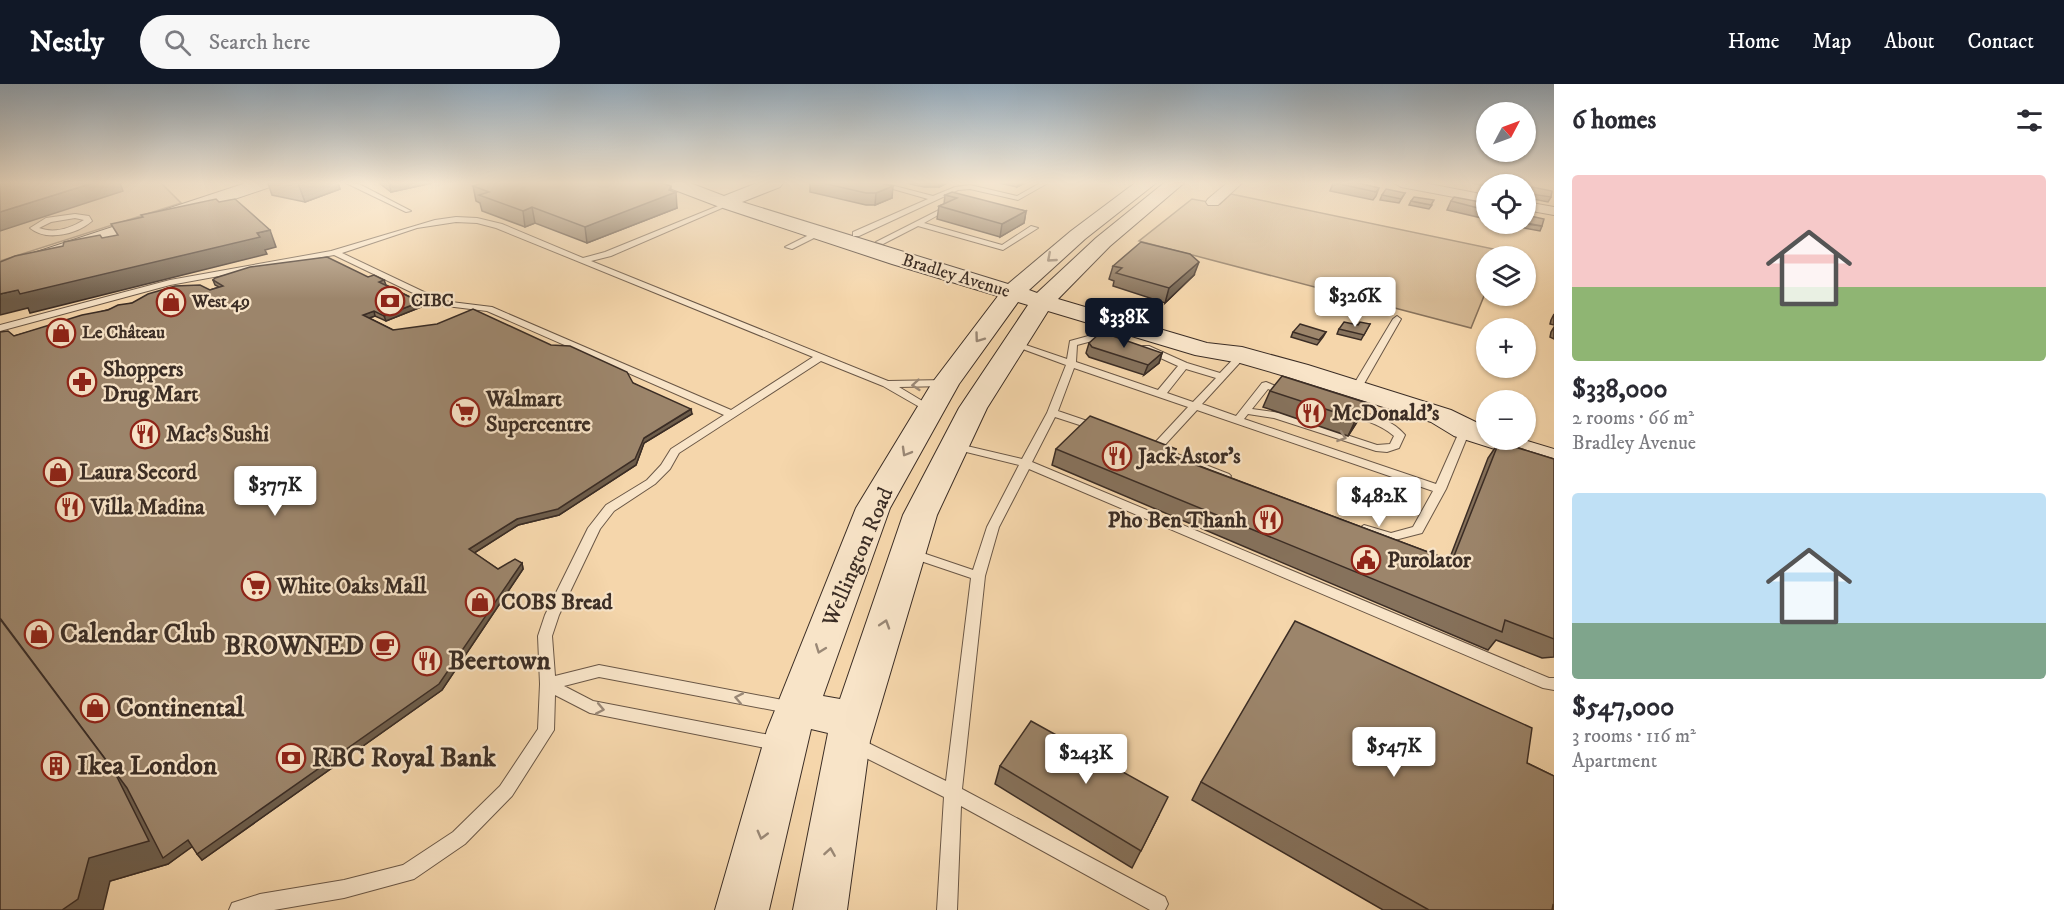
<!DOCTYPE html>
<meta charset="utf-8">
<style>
body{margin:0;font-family:"IM FELL DW Pica",serif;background:#f7f7f7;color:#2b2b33;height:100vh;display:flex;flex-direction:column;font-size:22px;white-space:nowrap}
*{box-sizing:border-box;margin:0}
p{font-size:20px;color:#7c7c81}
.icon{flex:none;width:33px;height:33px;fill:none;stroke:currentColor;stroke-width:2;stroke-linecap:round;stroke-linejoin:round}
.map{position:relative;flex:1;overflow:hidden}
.drawer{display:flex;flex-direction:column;background:#fff;width:510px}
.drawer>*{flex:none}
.needle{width:39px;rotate:49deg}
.fabs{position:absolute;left:1476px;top:18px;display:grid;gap:12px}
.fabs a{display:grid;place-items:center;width:60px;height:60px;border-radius:50%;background:#fff;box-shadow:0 2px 4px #0004;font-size:30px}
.price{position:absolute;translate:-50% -51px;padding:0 14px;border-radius:6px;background:#fff;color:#222;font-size:20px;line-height:39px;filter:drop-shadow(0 2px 3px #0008)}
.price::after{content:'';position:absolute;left:50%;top:36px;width:18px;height:14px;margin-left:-9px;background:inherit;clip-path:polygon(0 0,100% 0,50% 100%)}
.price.current{background:#111827;color:#fff}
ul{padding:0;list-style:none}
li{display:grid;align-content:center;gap:12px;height:318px;padding:0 18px}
li span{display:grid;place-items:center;height:186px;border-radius:6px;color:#555}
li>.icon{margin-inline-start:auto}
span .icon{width:108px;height:108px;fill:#fffc;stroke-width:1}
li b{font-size:26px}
h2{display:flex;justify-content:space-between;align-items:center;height:72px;padding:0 18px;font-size:26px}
header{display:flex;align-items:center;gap:36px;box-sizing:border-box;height:84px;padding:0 30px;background:#111827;color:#fff}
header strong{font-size:28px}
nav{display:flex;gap:33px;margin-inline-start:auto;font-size:21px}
.search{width:420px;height:54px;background:#f7f7f7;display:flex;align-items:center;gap:15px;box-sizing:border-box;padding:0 21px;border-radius:33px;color:#7c7c81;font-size:22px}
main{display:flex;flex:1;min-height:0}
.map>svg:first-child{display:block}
</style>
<header>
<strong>Nestly</strong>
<div class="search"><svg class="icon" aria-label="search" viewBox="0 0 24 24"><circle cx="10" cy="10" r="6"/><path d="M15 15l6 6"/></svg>Search here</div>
<nav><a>Home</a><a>Map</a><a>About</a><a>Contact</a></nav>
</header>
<main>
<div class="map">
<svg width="1554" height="826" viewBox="0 0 1554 826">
<rect width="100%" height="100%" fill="#f5d6ab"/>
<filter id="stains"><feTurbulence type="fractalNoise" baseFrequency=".00333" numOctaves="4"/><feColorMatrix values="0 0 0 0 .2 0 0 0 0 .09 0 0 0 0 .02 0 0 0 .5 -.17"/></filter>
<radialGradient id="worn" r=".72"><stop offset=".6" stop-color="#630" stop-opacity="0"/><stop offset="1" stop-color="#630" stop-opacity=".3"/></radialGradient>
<g fill="#d5b994" stroke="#88735c" stroke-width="1.5">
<path d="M0,99H161L181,119L0,177Z"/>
<path d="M1231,110L1503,167L1501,172H1486V207L1471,244L1139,157L1192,115L1220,120Z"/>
</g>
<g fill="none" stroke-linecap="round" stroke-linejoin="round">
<g stroke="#6a5746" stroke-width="2">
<g id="lane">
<path d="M346,99L359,100L411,127L406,128Z"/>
<path d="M872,99H883L933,112L955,103L970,101L1017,112L1040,99H1048L1018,116L970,105L958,106L859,152H853V148L928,115Z"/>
<path d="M722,117L727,118L722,124L611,172L591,177L888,297L946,296L951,299L946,302L899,303L934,324L935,326L934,328L930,329L883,302L821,277L679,369L670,385L655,400L614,427L600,445L559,531L552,552L555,592L599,581L793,618L799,620L801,624L799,628L793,630L599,593L564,602L593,617L780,653L786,655L788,660L786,665L780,667L590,629L555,611L554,646L512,712L465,760L414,795L344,814L274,826H229L232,819L260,810L344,796L403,781L453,748L500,702L538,645L540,600L538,552L545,531L588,444L606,421L647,396L661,381L671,365L724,331L487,227L438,221L334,171L170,201L0,247V241L170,196L331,167L435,136L456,133L477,134L502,140L583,174L605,168L718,122ZM456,138L477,139L496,144L813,273L731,326L492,223L443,217L342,169L417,144Z"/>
<path d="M945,123L948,125L947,126L924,139L1002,161L1031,142L1038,144L1003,166L918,142L883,160L876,158Z"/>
<path d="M75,130L89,132L92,137C77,150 47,158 30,144L46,134ZM75,134L84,136C71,144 54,150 39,144L51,138Z"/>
<path d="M817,147L824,149L792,165L785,163Z"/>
<path d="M1397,232L1401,235L1361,305L1360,307H1352L1351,305L1393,235Z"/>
<path d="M1092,251L1109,252L1114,255L1109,258L1092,257L1077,261L1076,278L1158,306L1178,282L1143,266V262H1149L1187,279L1220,289L1239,269H1245V273L1202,320L1236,332L1262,299L1266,298L1293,309L1288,312L1268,305L1252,325L1280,329L1377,361L1390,360L1394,352C1379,339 1360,335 1341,329L1340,327L1345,324C1366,329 1391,334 1405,351L1399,364L1387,368L1376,367L1274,334L1248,330L1244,335L1436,400L1460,346L1465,343L1469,344L1470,346L1446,405L1422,449L1391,457L1360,448L1358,445L1364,441L1391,449L1413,443L1433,407L1197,326L1162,364L1229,390L1231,392L1229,394H1221L1151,367L1149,365L1188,323L1074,284L1058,327L1102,342L1103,344L1098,347L1055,333L1032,378L1549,594H1554V606L1543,604L1029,385L999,443L985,492L962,705L1165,813L1168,820L1165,826H1150L961,722L957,826H937L944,713L848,665L846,660L848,655L854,653L860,655L946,697L971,494L906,472L905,469L911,465L973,486L987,443L1019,381L950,364L948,362L954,359L1022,375L1047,329L1066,281L1009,260L1014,257L1017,258L1067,275L1070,257ZM1186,285L1216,294L1193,318L1167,309Z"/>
</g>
</g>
<g stroke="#6a5746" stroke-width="2">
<g id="street">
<path d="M1227,99H1242L1218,121H1208L1206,118L1208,115Z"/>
<path d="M1394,99H1424L1486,111V119L1401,103Z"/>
<path d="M1526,118L1554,123V131L1526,126Z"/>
</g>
</g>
<g stroke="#3b2d25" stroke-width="2">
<g id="secondary">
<path d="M246,99H273L270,103L0,194V180Z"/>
<path d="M664,99H690L724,112L757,99H783L780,103L742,118L1008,200L1071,147L1135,99H1156L1085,155L1029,206L1037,209L1096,154L1164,99H1184L1110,162L1058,215L1207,259L1242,263L1308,281L1451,326L1486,343V356H1524L1554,365V384L1454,352L1431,338L1288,293L1240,279L1195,271L1048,227L987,324L937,431L870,657L847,826H793L828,649L811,645L769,826H715L767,646L856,424L932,299L998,212L892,180L717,122L667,103ZM1018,218L1028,221L959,324L903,431L840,615L823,612L890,424L959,300Z"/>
</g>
</g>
<use href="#lane" fill="#f8e4c8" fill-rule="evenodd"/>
<use href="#street" fill="#f8e4c8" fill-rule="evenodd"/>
<use href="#secondary" fill="#f8e4c8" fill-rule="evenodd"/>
</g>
<g fill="#86725c" stroke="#3b2d25" stroke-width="1.5">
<path d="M268,99H338L340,105L305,118L272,111Z"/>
<path d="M379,99H432L391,108Z"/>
<path d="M810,99H880L892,114L875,121H866L810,108Z"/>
<path d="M906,99H947L939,103H924Z"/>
<path d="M999,99H1025L1017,103Z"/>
<path d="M1333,99L1379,104L1376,112L1373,116L1330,107Z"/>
<path d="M1472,99H1492V100H1486V102Z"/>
<path d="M473,102L671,107L677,124L587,159L535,139L525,143L482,127L480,119L476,117Z"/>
<path d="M1532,103L1551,113L1548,118L1528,114Z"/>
<path d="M1405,109L1399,119L1380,116L1382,111Z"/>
<path d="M945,111L1026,127L1024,139L1000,153L937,135L939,122L944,120Z"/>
<path d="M1411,117L1432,121L1429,125L1409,121Z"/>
<path d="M1451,117L1486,119V135L1447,126Z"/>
<path d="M1520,140H1526L1542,142L1540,147L1519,143Z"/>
<path d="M1113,182L1194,191L1165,219L1113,202L1114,197L1109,195Z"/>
<path d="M368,193L384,196L386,201L420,218L421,223L386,237L375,232L369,234L393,246L633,299L692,330L644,359L636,381L559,431L518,441L474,469L498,485L522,479L523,485L442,606L202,776L192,762L168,780L110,797L14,252L132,219L210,206L219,203L215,201L213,196Z"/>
<path d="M1554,230V241L1550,240L1551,236Z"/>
<path d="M1370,240L1361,256L1337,250L1339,245L1358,241Z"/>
<path d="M1554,243V255L1550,253L1551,248Z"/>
<path d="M1293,248H1326L1323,253L1317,261L1291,253Z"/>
<path d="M1089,259L1162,269L1159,279L1144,291L1089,273L1086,269Z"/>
<path d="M1270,307L1367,319L1359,335L1348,352L1263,323Z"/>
<path d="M1499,358L1554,375V573L1542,574L1496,556L1488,566L1052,381L1056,365H1176L1173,372L1449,476L1488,374Z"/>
<path d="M1527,679L1554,692V826H1383L1192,716L1201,698Z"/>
<path d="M1000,682L1159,731L1132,784L995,700Z"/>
</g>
<g fill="#6d5d4b" stroke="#3b2d25" stroke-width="1.5">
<path d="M93,99H120L123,107L0,147V128Z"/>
<path d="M298,99H338L340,105L305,118Z"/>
<path d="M389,99H432L391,108Z"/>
<path d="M939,99H947L939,103Z"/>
<path d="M1018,99H1025L1017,103Z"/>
<path d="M671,102V110L676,108L677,124L587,159L585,143L669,106Z"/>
<path d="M893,102L892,114L875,121L876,109Z"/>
<path d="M532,123L535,139L525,143L523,127Z"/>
<path d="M1026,127L1024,139L1000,153L1002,140Z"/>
<path d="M270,146L276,163L265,166L267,170L30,229L28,224L0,231V210Z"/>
<path d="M1199,178L1194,191L1165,219L1169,204Z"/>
<path d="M420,218L421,223L386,237L384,232Z"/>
<path d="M374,227L375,232L364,236L363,231Z"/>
<path d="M1162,269L1159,279L1144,291L1148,281Z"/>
<path d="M1367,319L1359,335L1348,352L1356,335Z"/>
<path d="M691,325L692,330L644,359L636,381L559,431L518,441L471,471L469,465L517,435L644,354Z"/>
<path d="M522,479L523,485L442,606L202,776L197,770Z"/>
<path d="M0,535L193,762L168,780L110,797L103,826H62Z"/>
</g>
<g fill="#9c856b" stroke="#3b2d25" stroke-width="1.5">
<path d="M0,99H93L0,128Z"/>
<path d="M482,99H661L671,102L669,106L676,108L585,143L532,123L523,127L479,111L489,108L473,102Z"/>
<path d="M823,99H880L893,102L876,109H866Z"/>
<path d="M1335,99H1359L1379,104L1376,108Z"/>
<path d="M1500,99H1522L1521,100H1505Z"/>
<path d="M1532,103L1552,107L1551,113L1530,110Z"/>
<path d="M1386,105L1405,109L1401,115L1382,111Z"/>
<path d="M952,108L1026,127L1002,140L939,122L957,114L945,111Z"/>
<path d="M1414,113L1434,116L1431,121L1411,117Z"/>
<path d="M1454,113L1486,119V126L1451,117Z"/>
<path d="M216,115L219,118L235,115L270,146L257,149L260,153L20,210L18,206L0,210V178L15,172L63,162L64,158L100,151L102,154L118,151L111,140L143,133L141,131Z"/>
<path d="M1526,131L1544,135L1542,142L1526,139Z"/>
<path d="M1141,158L1190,170L1199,178L1169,204L1116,189L1122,184L1113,182Z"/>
<path d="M327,173L368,193L374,191L384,196L379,198L420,218L384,232L374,227L363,231L393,246L437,240L473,225L551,261L570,262L627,288L633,299L691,325L644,354L635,375L558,425L517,435L469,465L498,485L515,475L522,479L439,600L197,770L188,756L163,774L127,704L0,534V248L8,247L14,252L82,231L108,226L118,221L132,219L148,210L175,202L200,201L210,206L223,202L213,196L215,194L250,183Z"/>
<path d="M1344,238L1358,241L1360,238L1370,240L1364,251L1339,245Z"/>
<path d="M1300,240L1326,248L1319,256L1293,248Z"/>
<path d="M1099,250H1107L1162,269L1148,281L1092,263L1089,259Z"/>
<path d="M1282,292L1367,319L1356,335L1270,307Z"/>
<path d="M1090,332L1176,365L1172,372L1452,477L1499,358L1554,375V555L1505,536L1502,548L1056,365Z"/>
<path d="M0,535L114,687L149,757L89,774L78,815L62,826H0Z"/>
<path d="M1295,537L1532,644L1527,679L1554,692V822L1553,821L1552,826H1429L1201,698Z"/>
<path d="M1031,637L1168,713L1141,767L1000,682Z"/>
</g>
<defs><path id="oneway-chevron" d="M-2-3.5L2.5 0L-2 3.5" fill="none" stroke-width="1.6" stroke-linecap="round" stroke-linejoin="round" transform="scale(1.5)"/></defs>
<g stroke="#9a8876">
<use href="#oneway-chevron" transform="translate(1051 174) rotate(139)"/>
<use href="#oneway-chevron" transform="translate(979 254) rotate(126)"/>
<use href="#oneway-chevron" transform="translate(916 301) rotate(175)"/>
<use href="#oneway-chevron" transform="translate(1342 353) rotate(19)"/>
<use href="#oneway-chevron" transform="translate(906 368) rotate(120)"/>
<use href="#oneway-chevron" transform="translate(885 540) rotate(-72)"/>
<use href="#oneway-chevron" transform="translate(820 565) rotate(111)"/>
<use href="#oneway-chevron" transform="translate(739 614) rotate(-169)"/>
<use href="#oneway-chevron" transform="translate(600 625) rotate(11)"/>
<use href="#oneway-chevron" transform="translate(762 751) rotate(105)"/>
<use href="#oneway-chevron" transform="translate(830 768) rotate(-81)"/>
</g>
<linearGradient id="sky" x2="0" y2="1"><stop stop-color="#94abbd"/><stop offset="0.46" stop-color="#faedd9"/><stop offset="1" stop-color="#faedd9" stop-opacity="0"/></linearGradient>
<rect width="1554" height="215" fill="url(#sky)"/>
<defs>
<g id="bank-ring" transform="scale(1.5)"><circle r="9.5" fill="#f8e4c8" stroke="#8f2418" stroke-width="1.5"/><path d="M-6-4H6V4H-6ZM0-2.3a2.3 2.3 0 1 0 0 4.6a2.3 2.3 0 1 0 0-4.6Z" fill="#8f2418"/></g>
<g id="shop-ring" transform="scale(1.5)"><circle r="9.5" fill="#f8e4c8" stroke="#8f2418" stroke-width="1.5"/><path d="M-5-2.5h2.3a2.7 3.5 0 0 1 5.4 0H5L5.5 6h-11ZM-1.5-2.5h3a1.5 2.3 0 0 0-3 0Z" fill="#8f2418"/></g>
<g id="pharmacy-ring" transform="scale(1.5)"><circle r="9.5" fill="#f8e4c8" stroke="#8f2418" stroke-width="1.5"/><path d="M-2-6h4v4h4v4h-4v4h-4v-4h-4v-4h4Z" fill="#8f2418"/></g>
<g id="supermarket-ring" transform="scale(1.5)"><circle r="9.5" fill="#f8e4c8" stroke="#8f2418" stroke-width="1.5"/><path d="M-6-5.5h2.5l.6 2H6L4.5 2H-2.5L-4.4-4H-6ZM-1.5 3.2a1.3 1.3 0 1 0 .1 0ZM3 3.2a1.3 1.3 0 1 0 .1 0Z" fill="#8f2418"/></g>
<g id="restaurant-ring" transform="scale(1.5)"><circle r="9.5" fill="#f8e4c8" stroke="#8f2418" stroke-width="1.5"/><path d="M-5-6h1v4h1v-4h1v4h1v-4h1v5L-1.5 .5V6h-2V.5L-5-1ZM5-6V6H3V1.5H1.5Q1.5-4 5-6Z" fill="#8f2418"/></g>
<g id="civic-ring" transform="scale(1.5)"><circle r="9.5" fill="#f8e4c8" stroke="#8f2418" stroke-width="1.5"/><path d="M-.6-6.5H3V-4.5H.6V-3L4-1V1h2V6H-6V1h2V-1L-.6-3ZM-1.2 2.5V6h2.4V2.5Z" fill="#8f2418"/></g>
<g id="cafe-ring" transform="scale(1.5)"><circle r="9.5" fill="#f8e4c8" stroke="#8f2418" stroke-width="1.5"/><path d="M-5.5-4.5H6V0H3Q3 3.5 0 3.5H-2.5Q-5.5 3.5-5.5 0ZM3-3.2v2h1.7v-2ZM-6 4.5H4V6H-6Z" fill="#8f2418"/></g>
<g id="building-ring" transform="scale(1.5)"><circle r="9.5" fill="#f8e4c8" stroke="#8f2418" stroke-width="1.5"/><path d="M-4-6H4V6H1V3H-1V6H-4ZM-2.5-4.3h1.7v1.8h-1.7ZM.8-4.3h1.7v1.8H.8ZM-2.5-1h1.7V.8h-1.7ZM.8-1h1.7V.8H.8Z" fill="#8f2418"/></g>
</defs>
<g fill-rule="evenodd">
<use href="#bank-ring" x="390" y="217"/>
<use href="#shop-ring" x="171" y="218"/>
<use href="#shop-ring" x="61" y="249"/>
<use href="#pharmacy-ring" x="82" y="298"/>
<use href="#supermarket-ring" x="465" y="328"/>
<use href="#restaurant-ring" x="1311" y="329"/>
<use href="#restaurant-ring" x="145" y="350"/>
<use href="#restaurant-ring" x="1117" y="372"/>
<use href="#shop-ring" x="58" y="388"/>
<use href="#restaurant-ring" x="70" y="423"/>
<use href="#restaurant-ring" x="1268" y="436"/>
<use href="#civic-ring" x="1366" y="476"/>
<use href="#supermarket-ring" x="256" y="502"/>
<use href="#shop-ring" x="480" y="518"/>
<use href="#shop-ring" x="39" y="550"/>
<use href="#cafe-ring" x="385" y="562"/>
<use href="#restaurant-ring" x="427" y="577"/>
<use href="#shop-ring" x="95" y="624"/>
<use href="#bank-ring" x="291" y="674"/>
<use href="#building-ring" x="56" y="682"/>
</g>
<g text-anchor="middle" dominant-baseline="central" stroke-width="4.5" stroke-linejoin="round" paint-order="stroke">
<g font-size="18" fill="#3b2d25" stroke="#f8e4c8">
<text transform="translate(956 192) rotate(17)">Bradley Avenue</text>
</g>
<g font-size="18" font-weight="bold" fill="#3b2d25" stroke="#f8e4c8" text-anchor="start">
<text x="411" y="217">CIBC</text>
<text x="192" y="218">West 49</text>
<text x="82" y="249">Le Château</text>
</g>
<g font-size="22" font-weight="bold" fill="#3b2d25" stroke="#f8e4c8" text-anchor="start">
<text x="103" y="285">Shoppers<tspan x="103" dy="25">Drug Mart</tspan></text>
<text x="486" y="315">Walmart<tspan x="486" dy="25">Supercentre</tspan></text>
<text x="1332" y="329">McDonald's</text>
<text x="166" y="350">Mac's Sushi</text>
<text x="1138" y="372">Jack Astor's</text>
<text x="79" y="388">Laura Secord</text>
<text x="91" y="423">Villa Madina</text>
<text x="1247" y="436" text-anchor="end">Pho Ben Thanh</text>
<text x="1387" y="476">Purolator</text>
<text x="277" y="502">White Oaks Mall</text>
<text x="501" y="518">COBS Bread</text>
</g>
<g font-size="22" fill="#3b2d25" stroke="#f8e4c8">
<text transform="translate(858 473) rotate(-67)">Wellington Road</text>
</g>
<g font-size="27" font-weight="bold" fill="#3b2d25" stroke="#f8e4c8" text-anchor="start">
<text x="60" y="550">Calendar Club</text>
<text x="364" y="562" text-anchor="end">BROWNED</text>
<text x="448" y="577">Beertown</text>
<text x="116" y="624">Continental</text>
<text x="312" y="674">RBC Royal Bank</text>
<text x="77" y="682">Ikea London</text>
</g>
</g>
<rect width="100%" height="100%" filter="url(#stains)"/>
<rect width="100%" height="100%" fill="url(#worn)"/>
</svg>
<div class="fabs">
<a><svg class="needle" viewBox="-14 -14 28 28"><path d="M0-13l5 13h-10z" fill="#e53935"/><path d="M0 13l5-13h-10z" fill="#7c7c81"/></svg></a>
<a><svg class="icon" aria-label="locate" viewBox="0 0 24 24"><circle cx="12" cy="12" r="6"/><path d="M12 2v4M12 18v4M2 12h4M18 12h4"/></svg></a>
<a><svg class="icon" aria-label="layers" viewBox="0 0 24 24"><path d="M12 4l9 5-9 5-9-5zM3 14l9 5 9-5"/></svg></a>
<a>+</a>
<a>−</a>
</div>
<b class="price" style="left:1355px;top:244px">$326K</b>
<b class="price current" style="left:1124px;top:265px">$338K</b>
<b class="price" style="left:275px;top:433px">$377K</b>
<b class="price" style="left:1379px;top:444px">$482K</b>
<b class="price" style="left:1394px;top:694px">$547K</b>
<b class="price" style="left:1086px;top:701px">$243K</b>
</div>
<section class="drawer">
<h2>6 homes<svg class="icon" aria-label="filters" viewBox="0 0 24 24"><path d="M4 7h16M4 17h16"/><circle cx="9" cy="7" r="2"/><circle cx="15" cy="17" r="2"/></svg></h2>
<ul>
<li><span style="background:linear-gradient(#f6c9c9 60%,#8fb573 0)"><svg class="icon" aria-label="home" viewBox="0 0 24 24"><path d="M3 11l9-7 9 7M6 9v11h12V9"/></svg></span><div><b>$338,000</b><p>2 rooms · 66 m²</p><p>Bradley Avenue</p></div></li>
<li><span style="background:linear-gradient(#bfe0f5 70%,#7fa58c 0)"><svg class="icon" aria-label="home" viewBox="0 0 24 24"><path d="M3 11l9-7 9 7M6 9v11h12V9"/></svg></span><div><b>$547,000</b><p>3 rooms · 116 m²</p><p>Apartment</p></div></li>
</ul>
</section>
</main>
